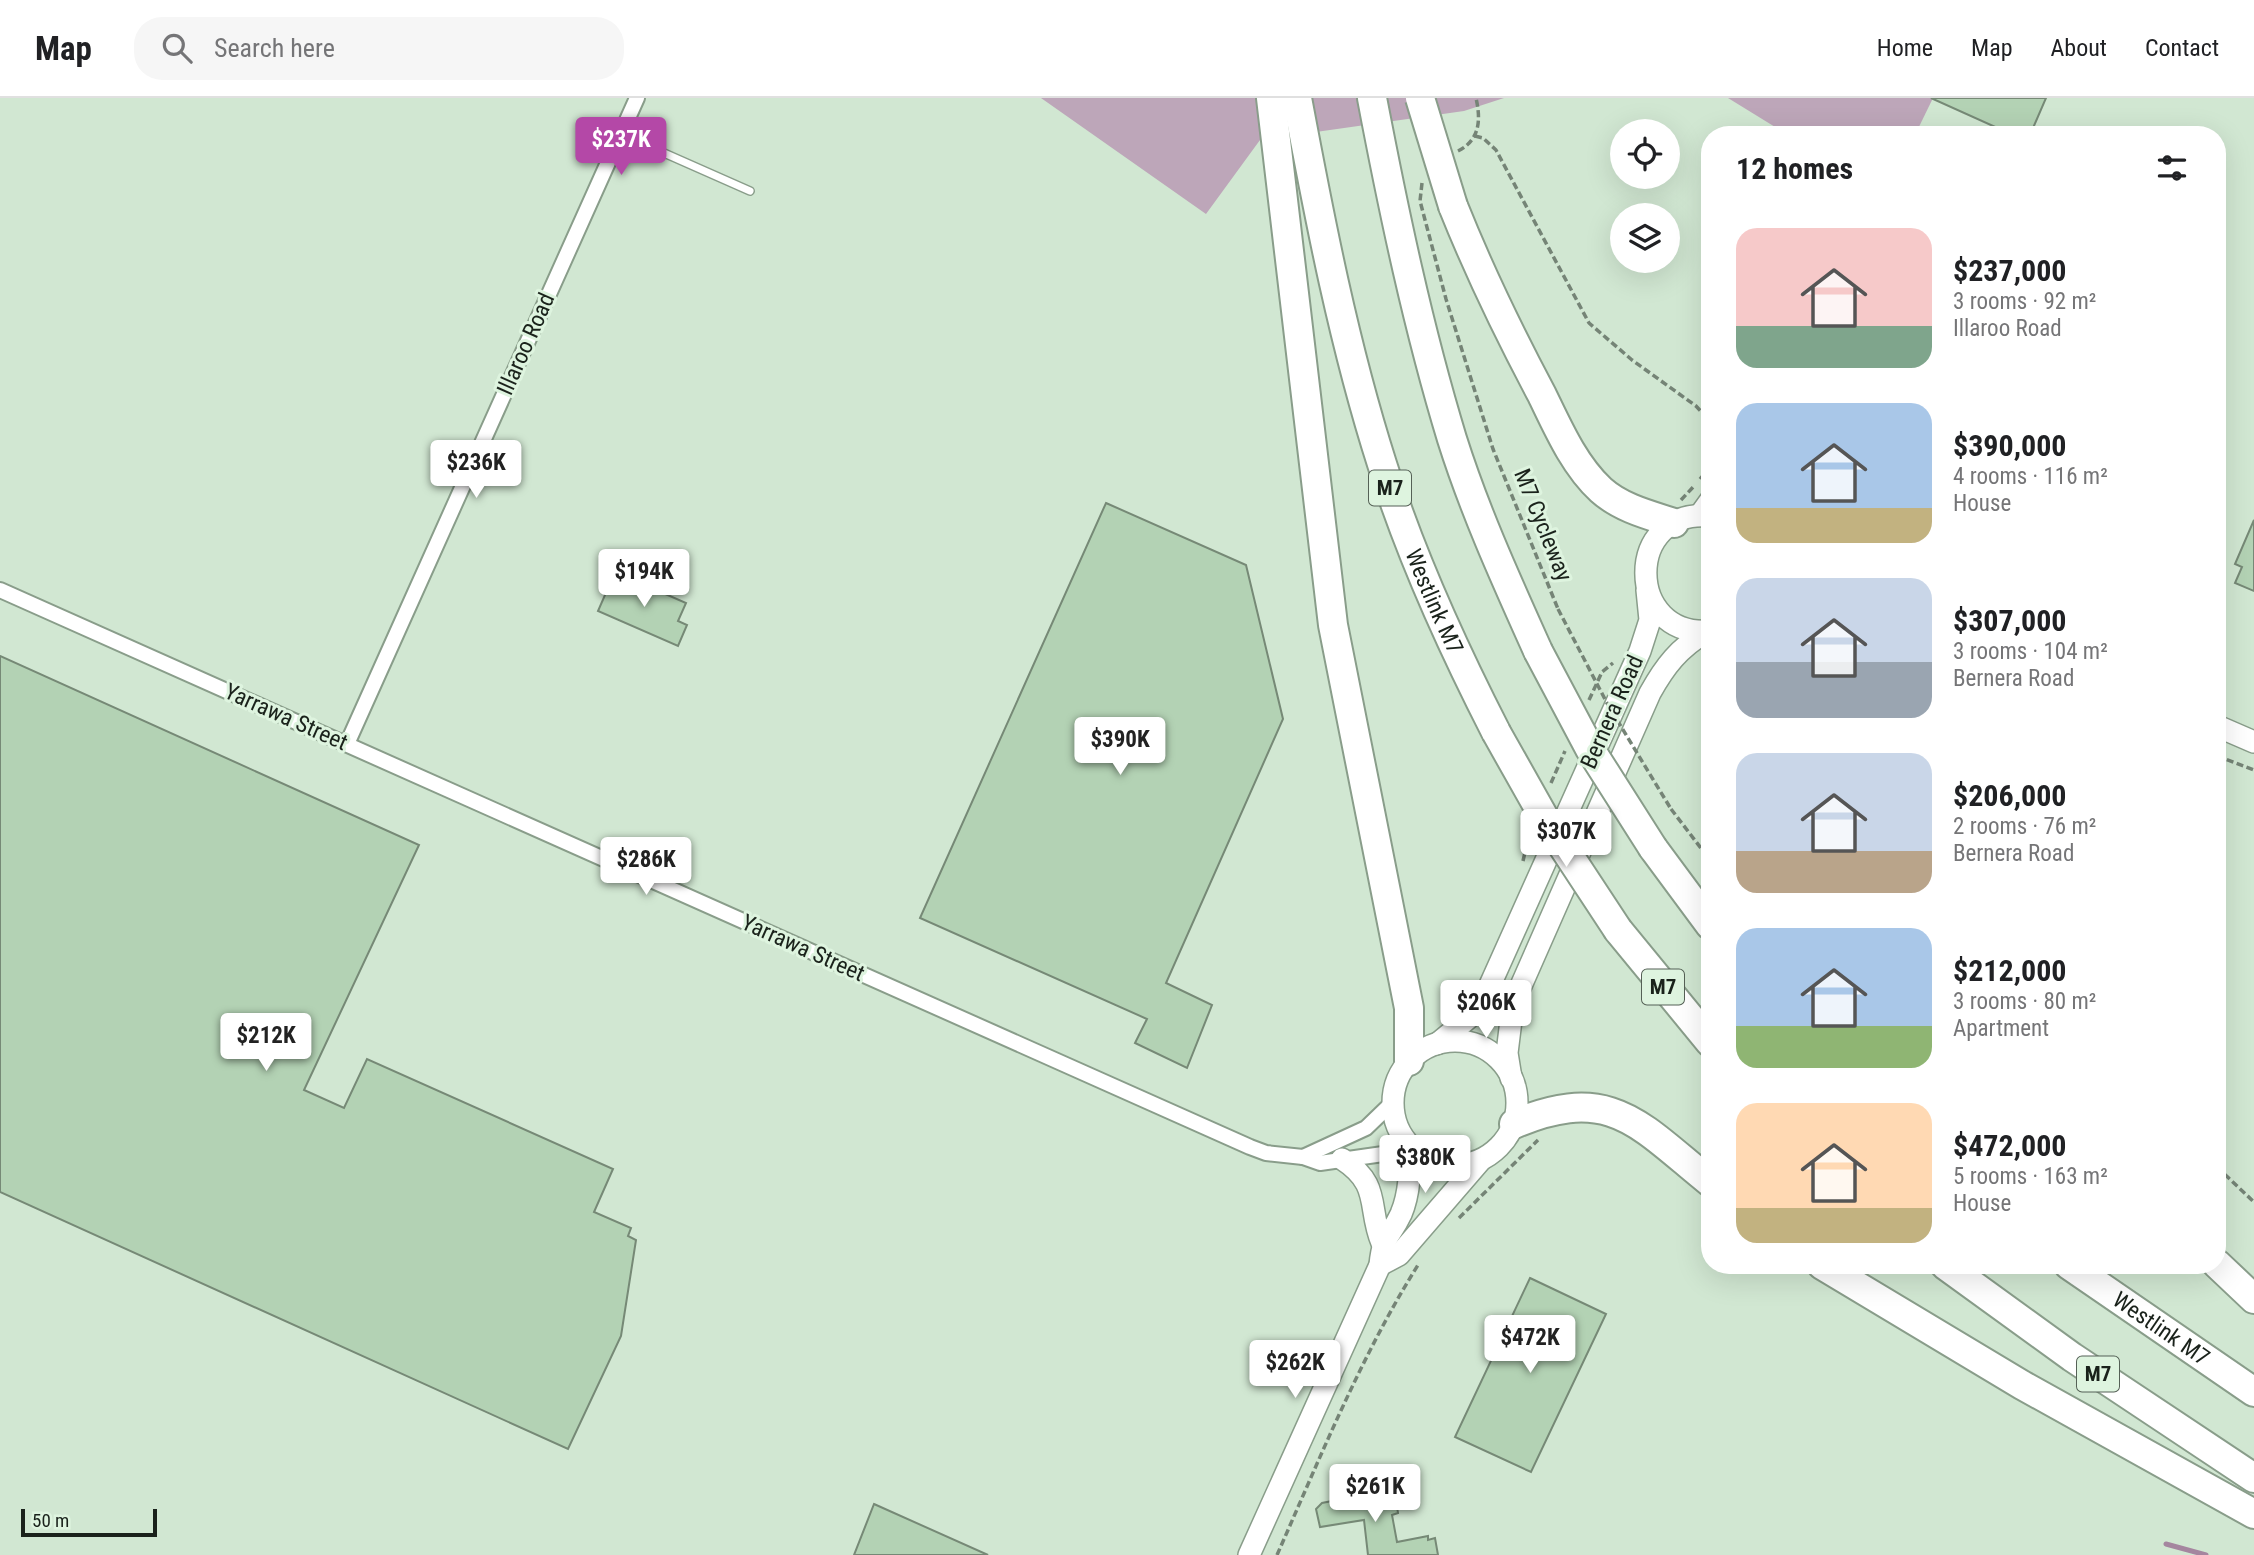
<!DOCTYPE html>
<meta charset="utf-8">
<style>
body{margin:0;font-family:"Roboto Condensed",sans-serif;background:#f6f6f6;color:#202124;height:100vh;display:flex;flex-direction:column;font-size:26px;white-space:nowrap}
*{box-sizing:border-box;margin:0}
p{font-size:23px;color:#757577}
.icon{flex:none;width:38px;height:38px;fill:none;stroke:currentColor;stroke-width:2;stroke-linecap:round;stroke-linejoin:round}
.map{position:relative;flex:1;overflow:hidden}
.details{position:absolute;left:1701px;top:28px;width:525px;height:1148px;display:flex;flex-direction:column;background:#fff;border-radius:28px;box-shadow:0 7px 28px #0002}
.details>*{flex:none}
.tools{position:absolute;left:1610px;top:21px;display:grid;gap:14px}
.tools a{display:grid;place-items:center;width:70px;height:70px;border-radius:50%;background:#fff;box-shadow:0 7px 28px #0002;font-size:35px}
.scale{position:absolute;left:21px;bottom:18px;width:136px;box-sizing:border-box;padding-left:7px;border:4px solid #1a221b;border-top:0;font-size:19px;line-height:24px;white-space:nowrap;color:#1a221b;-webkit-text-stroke:5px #def4df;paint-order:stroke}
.price{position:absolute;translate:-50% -60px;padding:0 16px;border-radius:7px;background:#fff;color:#222;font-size:23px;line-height:46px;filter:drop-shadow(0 2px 4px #0008)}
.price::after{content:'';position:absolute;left:50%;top:42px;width:21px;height:16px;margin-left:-10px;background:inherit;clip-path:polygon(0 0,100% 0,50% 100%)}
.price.current{background:#b448a7;color:#fff}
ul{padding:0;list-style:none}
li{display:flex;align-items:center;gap:21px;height:175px;padding:0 35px}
li span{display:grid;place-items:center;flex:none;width:196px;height:140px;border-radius:21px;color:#555}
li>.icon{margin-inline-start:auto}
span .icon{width:84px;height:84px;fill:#fffc;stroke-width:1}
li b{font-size:30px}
h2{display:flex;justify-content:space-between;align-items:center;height:84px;padding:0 35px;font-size:30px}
header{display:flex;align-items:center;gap:42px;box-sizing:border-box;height:98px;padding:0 35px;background:#fff;border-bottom:2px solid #e0e0e0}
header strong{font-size:33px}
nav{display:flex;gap:38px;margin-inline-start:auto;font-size:24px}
.search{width:490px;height:63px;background:#f6f6f6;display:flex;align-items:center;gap:18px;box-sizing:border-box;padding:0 24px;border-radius:28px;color:#757577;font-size:26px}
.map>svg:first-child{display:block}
</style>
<header>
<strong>Map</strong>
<div class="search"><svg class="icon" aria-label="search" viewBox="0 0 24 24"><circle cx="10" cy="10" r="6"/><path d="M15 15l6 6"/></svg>Search here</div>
<nav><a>Home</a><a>Map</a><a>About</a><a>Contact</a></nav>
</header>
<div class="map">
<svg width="2254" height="1457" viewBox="0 0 2254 1457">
<rect width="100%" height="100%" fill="#d1e7d2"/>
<g fill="#bda6b9">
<path d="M1041,0H1504L1464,13L1260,42L1206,116Z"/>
<path d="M1728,0H1933L1915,37H1788Z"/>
</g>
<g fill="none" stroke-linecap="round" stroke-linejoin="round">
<path stroke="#a5869f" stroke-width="5" d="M2166,1446L2206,1457"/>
</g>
<g fill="#b3d2b4" stroke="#768976" stroke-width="2">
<path d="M1931,0H2046L2030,37H2013Z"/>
<path d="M1106,405L1246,467L1283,621L1166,885L1212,907L1187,970L1135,945L1147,921L920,820Z"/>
<path d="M2254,422V493L2235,485L2242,469L2235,466Z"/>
<path d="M615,474L686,505L678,523L687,527L678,548L598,513Z"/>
<path d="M0,558L419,747L304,992L344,1010L367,961L613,1071L594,1114L631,1130L628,1138L636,1142L621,1238L568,1351L0,1094Z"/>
<path d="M1530,1180L1606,1216L1531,1374L1455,1339Z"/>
<path d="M1387,1392L1395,1396L1398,1415L1392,1417L1397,1444L1428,1438V1442L1435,1440L1438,1457H1368L1364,1422L1320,1429L1316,1411L1322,1405Z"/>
<path d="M874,1406L988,1457H854Z"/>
</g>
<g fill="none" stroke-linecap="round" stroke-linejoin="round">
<g stroke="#899d8a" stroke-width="10">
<g id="lane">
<path d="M621,36L750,93"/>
<path d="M1692,416L1710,391"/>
</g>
</g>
<g stroke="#899d8a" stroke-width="18">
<g id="street">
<path d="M0,492L1250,1049L1266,1055L1303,1059L1320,1065L1397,1054L1409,1047"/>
<path d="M347,646L637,0"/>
<path d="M1303,1059L1366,1030L1393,1004"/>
</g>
</g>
<g stroke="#899d8a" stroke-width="24">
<g id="secondary">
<path d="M1710,418C1624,410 1625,540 1710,533"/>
<path d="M2217,628L2254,644"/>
<circle cx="1455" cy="1005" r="62"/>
<path d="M1437,946L1476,914L1486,896L1640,553L1650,522L1647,492"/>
<path d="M1511,980L1507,955L1513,906L1650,595C1665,568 1679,550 1706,534"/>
<path d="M1342,1061C1382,1087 1367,1109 1382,1145"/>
<path d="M1380,1167L1399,1157L1481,1062"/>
<path d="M1249,1457L1380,1167C1383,1136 1390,1140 1401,1116C1410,1095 1410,1071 1410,1048"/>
</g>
</g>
<g stroke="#899d8a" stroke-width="32">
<g id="highway">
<path d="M1271,0L1333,527L1409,910V963"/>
<path id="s1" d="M1297,0C1320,123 1344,247 1382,366C1411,459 1452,548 1496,634"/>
<path d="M1372,0C1394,115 1418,229 1452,341C1475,414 1507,484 1538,553"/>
<path d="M1453,108C1479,173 1509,235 1542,297C1558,330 1574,367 1601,392C1621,410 1649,417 1674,425"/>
<path d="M1653,750L1710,827"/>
<path d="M1618,832L1710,944"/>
<path d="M1514,1026C1611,985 1639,1027 1710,1084"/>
<path d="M2217,1166L2254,1201"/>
<path d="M1822,1167L2022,1287L2254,1416"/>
<path d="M1945,1167L2072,1259L2254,1380"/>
<path id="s2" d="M2069,1167L2254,1294"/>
</g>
</g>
<g stroke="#758476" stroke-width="3.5" stroke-dasharray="7 3.5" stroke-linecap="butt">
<path d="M1475,38L1483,40L1496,52L1589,225L1632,262L1696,308L1710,323"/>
<path d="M1458,53C1480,42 1481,22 1476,0"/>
<path d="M1422,85L1420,103L1446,201L1493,351L1558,511"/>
<path d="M1700,381L1710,369"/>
<path d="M1681,402L1695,387"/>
<path d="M1589,602L1602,574L1613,565"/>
<path d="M2217,658L2254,672"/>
<path d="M1551,685L1565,653"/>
<path d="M1671,711L1710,762"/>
<path d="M1523,763L1529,737"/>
<path d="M2217,1069L2254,1104"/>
<path d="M1459,1120L1538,1042"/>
<path d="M1277,1457C1320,1360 1361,1258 1418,1167"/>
</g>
<use href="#lane" stroke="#fff" stroke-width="7"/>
<use href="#street" stroke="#fff" stroke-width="14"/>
<use href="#secondary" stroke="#fff" stroke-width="21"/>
<use href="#highway" stroke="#fff" stroke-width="28"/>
<g stroke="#899d8a" stroke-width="32" stroke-linecap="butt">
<g id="highway-bridge">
<path d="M1420,0L1453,108"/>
<path d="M1538,553L1590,651L1653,750"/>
<path d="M1496,634L1545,721L1618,832"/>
</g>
</g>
<path stroke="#758476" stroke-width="3.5" stroke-dasharray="7 3.5" stroke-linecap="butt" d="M1558,511L1608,607L1671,711"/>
<use href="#highway-bridge" stroke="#fff" stroke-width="28"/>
</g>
<g text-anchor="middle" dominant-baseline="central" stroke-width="6" stroke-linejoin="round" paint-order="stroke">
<g fill="#def4df" stroke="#556156" stroke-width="2">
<rect x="1369" y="372.5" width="42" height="35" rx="5"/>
<rect x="1642" y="871.5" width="42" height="35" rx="5"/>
<rect x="2077" y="1258.5" width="42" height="35" rx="5"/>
</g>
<g font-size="21" font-weight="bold" fill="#1a221b">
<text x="1390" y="390">M7</text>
<text x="1663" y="889">M7</text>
<text x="2098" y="1276">M7</text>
</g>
<g font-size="23" fill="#1a221b" stroke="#def4df">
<text transform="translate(526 246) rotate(-66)">Illaroo Road</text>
<text transform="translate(1543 427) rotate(68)">M7 Cycleway</text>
<text stroke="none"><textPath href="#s1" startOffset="523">Westlink M7</textPath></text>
<text transform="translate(1612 614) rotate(-66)">Bernera Road</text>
<text transform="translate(286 619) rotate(24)">Yarrawa Street</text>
<text transform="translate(803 850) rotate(24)">Yarrawa Street</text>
<text stroke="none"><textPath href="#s2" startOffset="112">Westlink M7</textPath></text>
</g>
</g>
</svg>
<div class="tools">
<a><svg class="icon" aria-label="locate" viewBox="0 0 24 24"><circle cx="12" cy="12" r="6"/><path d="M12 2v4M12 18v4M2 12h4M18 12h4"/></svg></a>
<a><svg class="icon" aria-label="layers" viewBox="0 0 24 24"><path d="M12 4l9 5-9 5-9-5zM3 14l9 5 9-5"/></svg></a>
</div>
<div class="scale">50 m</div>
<b class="price current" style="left:621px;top:79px">$237K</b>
<b class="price" style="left:476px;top:402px">$236K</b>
<b class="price" style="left:644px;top:511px">$194K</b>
<b class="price" style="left:1120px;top:679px">$390K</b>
<b class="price" style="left:1566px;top:771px">$307K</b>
<b class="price" style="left:646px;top:799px">$286K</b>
<b class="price" style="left:1486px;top:942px">$206K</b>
<b class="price" style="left:266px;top:975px">$212K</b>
<b class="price" style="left:1425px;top:1097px">$380K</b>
<b class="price" style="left:1530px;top:1277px">$472K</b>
<b class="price" style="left:1295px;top:1302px">$262K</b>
<b class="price" style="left:1375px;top:1426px">$261K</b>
<section class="details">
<h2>12 homes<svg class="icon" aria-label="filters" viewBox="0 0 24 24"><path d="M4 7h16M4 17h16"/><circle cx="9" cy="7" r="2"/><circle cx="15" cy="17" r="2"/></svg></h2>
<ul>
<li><span style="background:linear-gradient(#f6c9c9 70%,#7fa58c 0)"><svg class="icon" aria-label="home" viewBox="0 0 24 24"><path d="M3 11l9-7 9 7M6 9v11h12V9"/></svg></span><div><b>$237,000</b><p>3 rooms · 92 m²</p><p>Illaroo Road</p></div></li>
<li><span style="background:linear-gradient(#a9c7e8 75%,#c2b280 0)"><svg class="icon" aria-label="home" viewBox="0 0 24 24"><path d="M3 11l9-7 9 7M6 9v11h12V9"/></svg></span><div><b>$390,000</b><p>4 rooms · 116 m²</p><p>House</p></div></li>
<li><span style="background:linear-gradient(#c9d6e8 60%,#9aa5b1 0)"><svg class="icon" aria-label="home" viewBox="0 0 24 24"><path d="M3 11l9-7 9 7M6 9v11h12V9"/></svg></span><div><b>$307,000</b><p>3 rooms · 104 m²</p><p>Bernera Road</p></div></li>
<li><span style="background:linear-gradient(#c9d6e8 70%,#b9a48a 0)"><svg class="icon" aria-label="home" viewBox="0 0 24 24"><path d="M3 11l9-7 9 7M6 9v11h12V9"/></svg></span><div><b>$206,000</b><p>2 rooms · 76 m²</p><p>Bernera Road</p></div></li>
<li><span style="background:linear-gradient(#a9c7e8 70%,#8fb573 0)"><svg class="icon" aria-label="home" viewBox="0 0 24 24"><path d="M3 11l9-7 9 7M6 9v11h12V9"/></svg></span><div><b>$212,000</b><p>3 rooms · 80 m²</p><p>Apartment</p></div></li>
<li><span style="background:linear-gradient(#ffd9b3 75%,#c2b280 0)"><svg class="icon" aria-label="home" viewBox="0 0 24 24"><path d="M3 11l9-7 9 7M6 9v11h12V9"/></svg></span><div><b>$472,000</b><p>5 rooms · 163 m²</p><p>House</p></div></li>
</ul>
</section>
</div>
